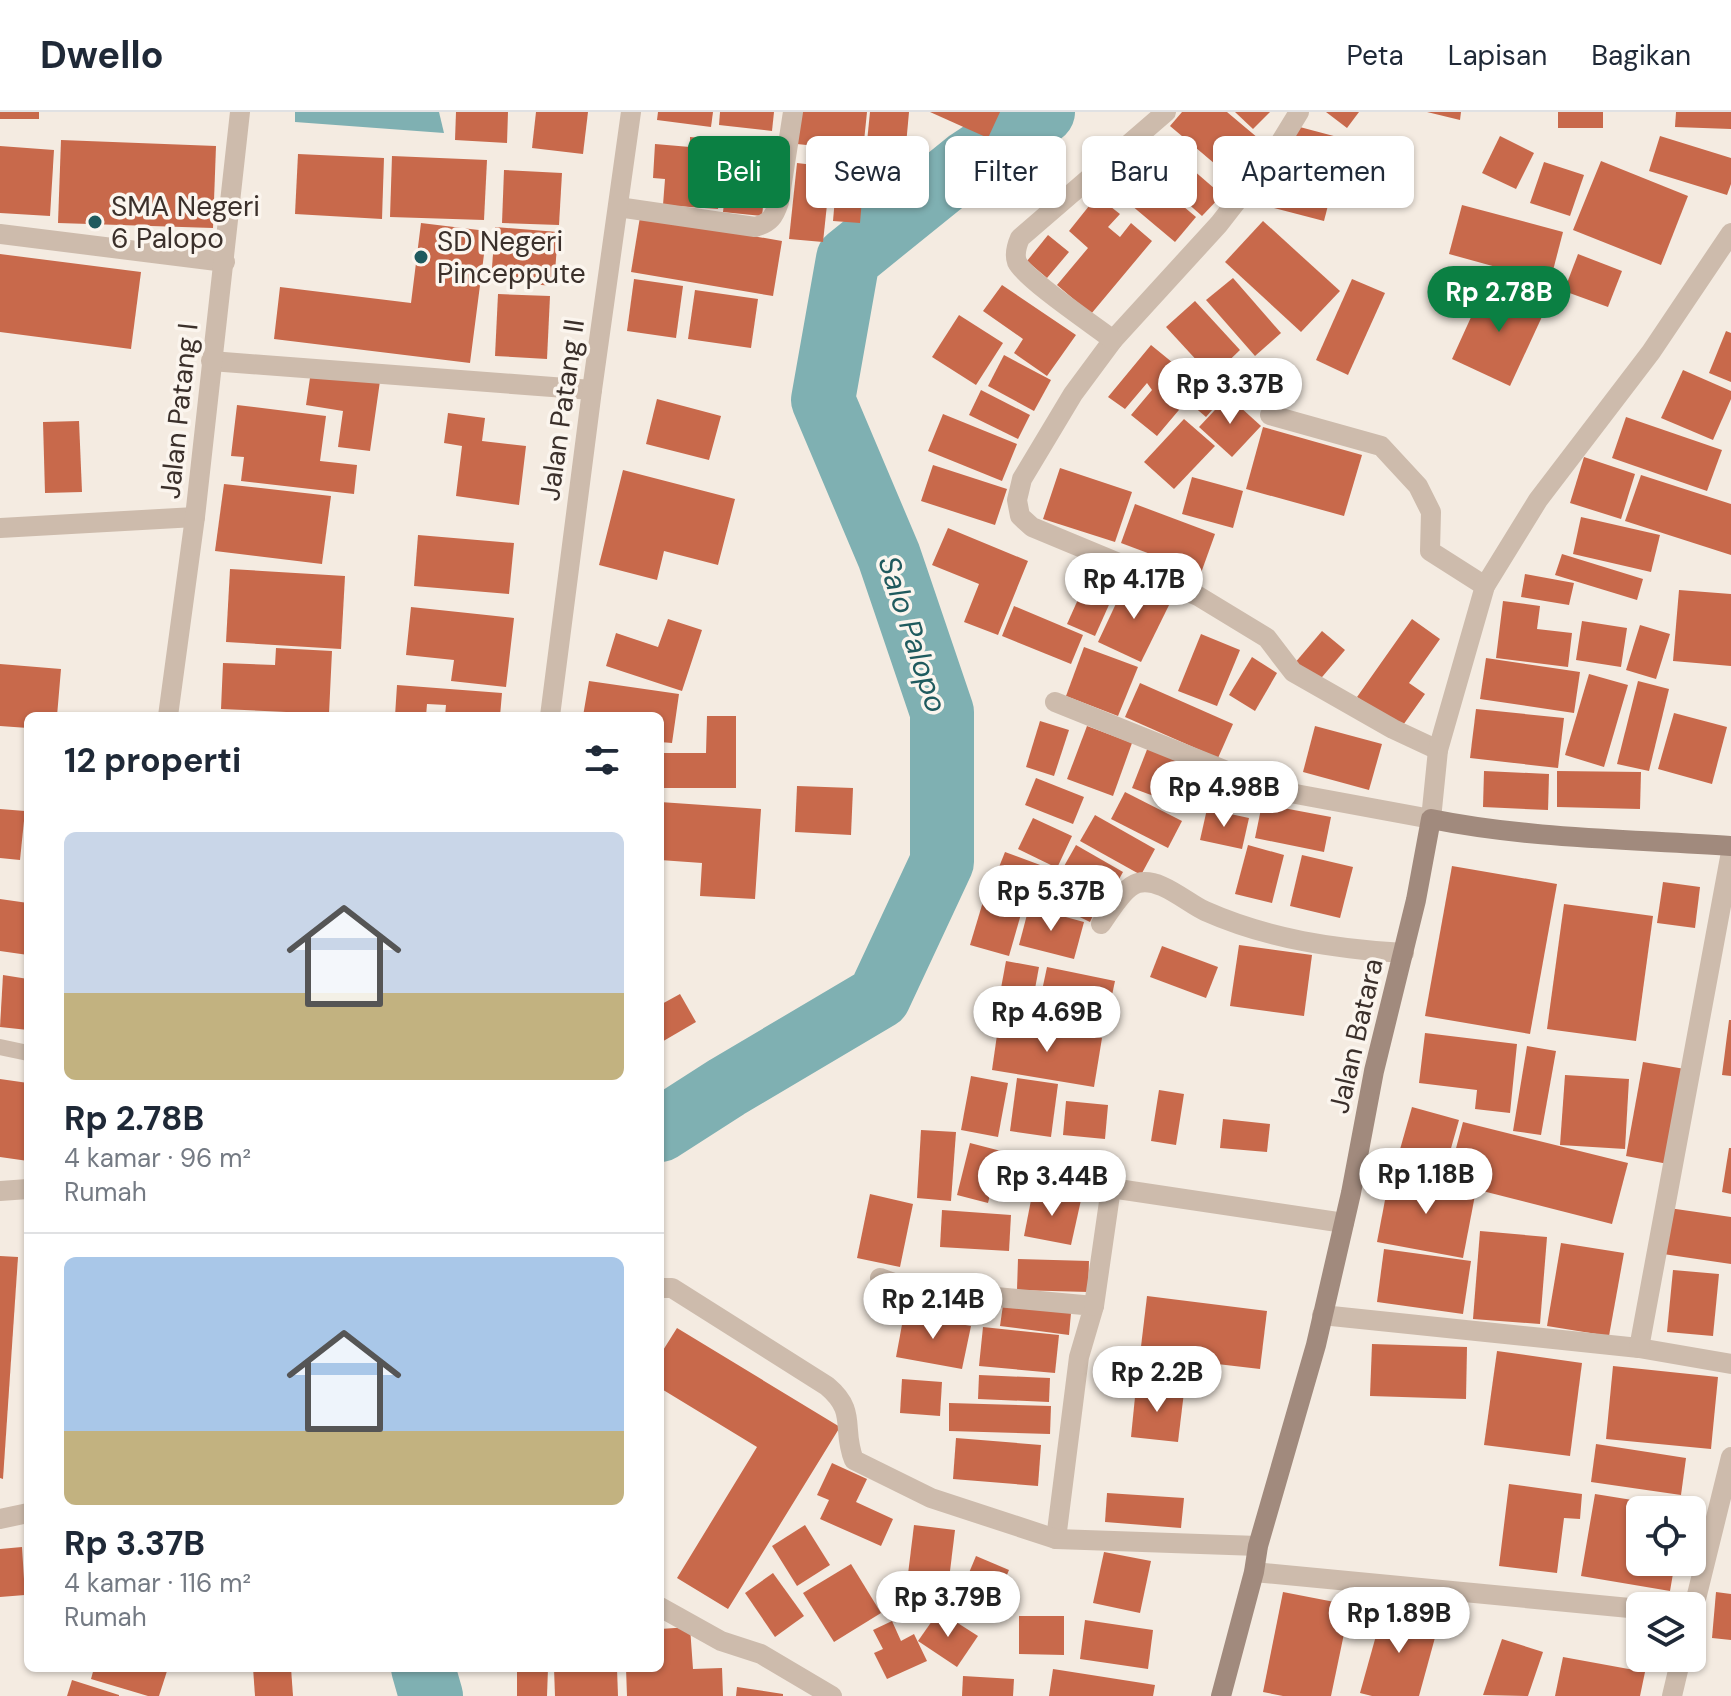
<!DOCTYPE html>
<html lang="id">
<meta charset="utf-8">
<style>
body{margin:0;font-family:"DM Sans",sans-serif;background:#f2f2f3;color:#1f2937;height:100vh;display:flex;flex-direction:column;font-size:30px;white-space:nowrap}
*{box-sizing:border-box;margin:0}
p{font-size:26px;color:#747a83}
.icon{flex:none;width:44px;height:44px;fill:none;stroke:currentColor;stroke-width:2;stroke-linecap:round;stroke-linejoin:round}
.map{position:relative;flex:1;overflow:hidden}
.side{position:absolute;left:24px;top:600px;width:640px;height:960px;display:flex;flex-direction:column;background:#fff;border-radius:12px;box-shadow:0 2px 6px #0004}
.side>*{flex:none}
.top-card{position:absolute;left:688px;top:24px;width:760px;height:72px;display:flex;gap:16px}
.fabs{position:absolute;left:1626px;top:1384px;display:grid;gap:16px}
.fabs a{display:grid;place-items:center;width:80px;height:80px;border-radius:12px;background:#fff;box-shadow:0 2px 6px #0004;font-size:40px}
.price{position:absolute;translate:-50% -68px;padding:0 18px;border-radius:28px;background:#fff;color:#222;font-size:26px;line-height:52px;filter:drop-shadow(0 2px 4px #0008)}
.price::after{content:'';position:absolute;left:50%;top:48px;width:24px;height:18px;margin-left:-12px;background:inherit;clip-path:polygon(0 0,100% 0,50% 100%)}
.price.on{background:#0b8043;color:#fff}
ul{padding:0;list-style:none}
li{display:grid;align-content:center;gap:16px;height:424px;padding:0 40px}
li+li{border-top:2px solid #e0e1e3}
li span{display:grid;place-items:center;height:248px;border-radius:12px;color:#555}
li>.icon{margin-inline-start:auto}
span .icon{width:144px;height:144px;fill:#fffc;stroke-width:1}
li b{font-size:34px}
h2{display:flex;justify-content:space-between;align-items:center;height:96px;padding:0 40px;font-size:34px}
.pill{padding:0 28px;border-radius:12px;background:#fff;box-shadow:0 2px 6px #0004;font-size:28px;line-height:72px}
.pill.on{background:#0b8043;color:#fff}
header{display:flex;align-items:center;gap:48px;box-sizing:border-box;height:112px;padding:0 40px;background:#fff;border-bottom:2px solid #e0e1e3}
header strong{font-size:38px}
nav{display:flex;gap:44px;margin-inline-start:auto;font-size:28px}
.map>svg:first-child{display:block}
</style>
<header>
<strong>Dwello</strong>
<nav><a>Peta</a><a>Lapisan</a><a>Bagikan</a></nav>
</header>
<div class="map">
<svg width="1731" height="1584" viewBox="0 0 1731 1584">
<rect width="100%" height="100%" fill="#f4ebe1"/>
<path fill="#7fb0b2" d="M295,0H439L444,21L295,10Z"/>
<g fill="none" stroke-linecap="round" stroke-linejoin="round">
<g stroke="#7fb0b2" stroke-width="64">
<path d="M660,1018L727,975L879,885L942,750V600L889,444L823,288L848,147L968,50L1043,0"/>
<path d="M423,1556L431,1584"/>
</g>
</g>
<g fill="#c8694b">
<rect x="0" y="0" width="39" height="7"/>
<path d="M456,0H508L507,31L455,28Z"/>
<path d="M536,0H588L583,42L532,36Z"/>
<path d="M658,0H713L711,15L657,8Z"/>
<path d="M720,0H774L772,19L719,13Z"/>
<path d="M801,0H867L863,39L797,32Z"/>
<path d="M870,0H909L905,44L866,40Z"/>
<path d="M930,0H1000L988,26Z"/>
<path d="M1182,0H1227L1271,37L1240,73L1170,14Z"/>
<path d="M1235,0H1270L1253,17Z"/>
<path d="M1326,0H1359L1347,16Z"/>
<path d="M1427,0H1461L1460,8Z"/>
<rect x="1558" y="0" width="45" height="16"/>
<path d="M1676,0H1731V17L1675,15Z"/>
<path d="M1296,14L1345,27L1324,109L1274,96Z"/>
<path d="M1500,24L1534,41L1516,77L1482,61Z"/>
<path d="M1660,24L1731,46V72L1727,83L1649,59Z"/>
<path d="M690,25L724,28L718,97L663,93L665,67L653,66L655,32L690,35Z"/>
<path d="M61,28L216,34L213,116L58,111Z"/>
<path d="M0,34L54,38L50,104L0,101Z"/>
<path d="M730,36L769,40L762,104L723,100Z"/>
<path d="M298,42L384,46L382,107L295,102Z"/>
<path d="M392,44L487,48L484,108L390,105Z"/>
<path d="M1178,45L1222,83L1202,104L1159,66Z"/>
<path d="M1127,47L1196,105L1175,130L1106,72Z"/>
<path d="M1601,49L1688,84L1661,153L1573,118Z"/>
<path d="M1544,50L1584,63L1570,104L1530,91Z"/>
<path d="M797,51L831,55L823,130L789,127Z"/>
<path d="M504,58L562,61L559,113L502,111Z"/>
<path d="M837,62L864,63L860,111L833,109Z"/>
<path d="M1097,84L1120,102L1108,115L1120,125L1131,111L1152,129L1091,202L1057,173L1088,136L1069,119Z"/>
<path d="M1462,93L1563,120L1550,170L1449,142Z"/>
<path d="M640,105L782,129L773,184L631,160Z"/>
<path d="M1263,109L1340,179L1301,220L1225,150Z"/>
<path d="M421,111L487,119L470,251L274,227L280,175L411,191Z"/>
<path d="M495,115L558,120L554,174L491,169Z"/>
<path d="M1048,123L1069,140L1047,166L1027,149Z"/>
<path d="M0,142L141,160L131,237L0,220Z"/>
<path d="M1578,142L1622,159L1608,195L1564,179Z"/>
<path d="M1233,166L1281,221L1255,244L1206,188Z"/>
<path d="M634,167L683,174L676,226L627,219Z"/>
<path d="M1352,167L1385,181L1348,263L1316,248Z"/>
<path d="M1487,170L1546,196L1510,274L1452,247Z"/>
<path d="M1002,173L1076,223L1047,264L1014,241L1023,227L983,199Z"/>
<path d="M695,178L758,187L751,236L688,227Z"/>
<path d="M498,182L550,184L547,247L495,244Z"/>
<path d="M1195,189L1240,238L1212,265L1166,215Z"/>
<path d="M959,203L1003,231L976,273L932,245Z"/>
<path d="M1726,219L1731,221V270L1709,261Z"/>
<path d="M1151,233L1200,273L1157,324L1131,303L1152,278L1147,271L1125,297L1108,285Z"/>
<path d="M1004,243L1051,268L1034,299L988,274Z"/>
<path d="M1683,258L1731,279V287L1713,328L1661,306Z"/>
<path d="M311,259L380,269L370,339L338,335L343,299L306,293Z"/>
<path d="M1218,263L1232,275L1206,305L1192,293Z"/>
<path d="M981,278L1030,303L1018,327L969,303Z"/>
<path d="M1228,284L1261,314L1232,345L1199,315Z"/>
<path d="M657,287L721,304L709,348L646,332Z"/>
<path d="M237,293L326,304L320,349L357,353L354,382L241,369L244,345L231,344Z"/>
<path d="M448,301L485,306L482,329L526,334L519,393L456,384L462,334L444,331Z"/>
<path d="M943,302L1017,332L1002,369L928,339Z"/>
<path d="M1626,305L1722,338L1707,379L1612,346Z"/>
<path d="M1184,307L1215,334L1174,377L1144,350Z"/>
<path d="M79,309L82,380L45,381L43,310Z"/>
<path d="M1263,315L1362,343L1344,404L1246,377Z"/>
<path d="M1584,345L1635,362L1621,407L1570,391Z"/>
<path d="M933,353L1007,377L995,413L921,389Z"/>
<path d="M1060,356L1132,380L1115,430L1043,407Z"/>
<path d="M623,358L735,387L718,453L664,439L657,468L599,453Z"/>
<path d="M1641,363L1731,392V443L1625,409Z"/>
<path d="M1192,365L1243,379L1233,416L1182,402Z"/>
<path d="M224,372L331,384L322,452L215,439Z"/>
<path d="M1135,392L1215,422L1201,461L1121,431Z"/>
<path d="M1581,405L1660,423L1651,460L1573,442Z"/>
<path d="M948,416L1028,449L998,523L964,510L979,472L932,453Z"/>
<path d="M418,423L514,431L509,482L414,474Z"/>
<path d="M1562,442L1643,467L1637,488L1555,463Z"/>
<path d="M1093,454L1121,466L1095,524L1067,512Z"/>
<path d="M230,457L345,464L341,537L226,530Z"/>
<path d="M1525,462L1574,471L1569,493L1521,485Z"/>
<path d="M1127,468L1171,489L1141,550L1098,530Z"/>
<path d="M1679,478L1731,482V554L1673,549Z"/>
<path d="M1503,489L1540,494L1537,517L1572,521L1568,555L1496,546Z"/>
<path d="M1014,494L1083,523L1071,552L1002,524Z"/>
<path d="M411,495L514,506L506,575L451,569L454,548L406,543Z"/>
<path d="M668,507L702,518L682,579L606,554L616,521L658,535Z"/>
<path d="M1412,507L1440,527L1409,571L1425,582L1401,616L1357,585Z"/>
<path d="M1582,509L1627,516L1621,555L1576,548Z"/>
<path d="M1640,513L1670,522L1656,567L1626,558Z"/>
<path d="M1322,519L1345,538L1317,571L1294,552Z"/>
<path d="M1201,522L1240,538L1217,594L1178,579Z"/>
<path d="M1084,535L1138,555L1118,604L1066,584Z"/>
<path d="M276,536L332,539L329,602L221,597L223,551L275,553Z"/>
<path d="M1252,545L1277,561L1255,599L1229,583Z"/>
<path d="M1486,546L1580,560L1574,601L1480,587Z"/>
<path d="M0,552L61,557L57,604H28V616L0,614Z"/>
<path d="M1589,562L1628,573L1604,655L1565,643Z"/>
<path d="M589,569L679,582L672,631L660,630V604H583Z"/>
<path d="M1638,569L1669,577L1649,659L1617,652Z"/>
<path d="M1140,571L1233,612L1218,646L1125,605Z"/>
<path d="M397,573L502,581L500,604H445L446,593L427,592L426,604H395Z"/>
<path d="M1476,597L1564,606L1558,656L1470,646Z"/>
<path d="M1674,601L1727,615L1712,672L1658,657Z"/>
<path d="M707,604H736V676H660V641H706Z"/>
<path d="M1040,609L1069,618L1054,664L1026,655Z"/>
<path d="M1087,614L1132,631L1113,684L1067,667Z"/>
<path d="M1315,614L1382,632L1369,678L1303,660Z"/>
<path d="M1148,635L1215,659L1200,701L1132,676Z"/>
<path d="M1484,659L1549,662L1548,698L1483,695Z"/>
<path d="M1557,659L1641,660L1640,697L1557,695Z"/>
<path d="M1036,666L1084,685L1073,712L1025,693Z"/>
<path d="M797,674L853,676L851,723L795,720Z"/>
<path d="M1125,680L1182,709L1168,736L1111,707Z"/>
<path d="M660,690L761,697L755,787L700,784L702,751L660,748Z"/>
<path d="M1262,692L1331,705L1324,740L1255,726Z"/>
<path d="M0,697L25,699L20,748L0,746Z"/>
<path d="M1207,697L1249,706L1242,737L1200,728Z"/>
<path d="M1095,703L1155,737L1141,763L1080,729Z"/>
<path d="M1033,706L1072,724L1057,756L1018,737Z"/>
<path d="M1076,733L1123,760L1110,783L1063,756Z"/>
<path d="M1248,733L1284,743L1272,791L1235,782Z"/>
<path d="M1005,740L1067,763L1053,799L991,775Z"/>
<path d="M1302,743L1353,755L1340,806L1290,794Z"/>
<path d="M1452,754L1557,772L1530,922L1425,904Z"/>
<path d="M1663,770L1700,775L1695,816L1657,811Z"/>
<path d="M1069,771L1101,786L1090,810L1057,794Z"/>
<path d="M985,783L1023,795L1009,844L970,833Z"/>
<path d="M0,787L28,791V843L0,839Z"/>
<path d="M1564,792L1653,804L1636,929L1547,917Z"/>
<path d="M1029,795L1084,810L1074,847L1019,833Z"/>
<path d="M1239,833L1312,843L1304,904L1230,894Z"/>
<path d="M1162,834L1218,855L1206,886L1150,865Z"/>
<path d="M1006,849L1039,855L1030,904L997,898Z"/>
<path d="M1047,855L1115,869L1104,921L1036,907Z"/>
<path d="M3,863L28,867V918L0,915Z"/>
<path d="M680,882L696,910L660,931V893Z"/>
<path d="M1729,908H1731V964L1722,963Z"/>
<path d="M999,909L1102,926L1094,975L992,958Z"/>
<path d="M1425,921L1517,932L1510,1001L1475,997L1477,978L1419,971Z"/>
<path d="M1527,934L1556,939L1541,1023L1513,1019Z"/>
<path d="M1643,950L1685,957L1668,1052L1626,1044Z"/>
<path d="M1565,963L1629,967L1625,1037L1560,1033Z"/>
<path d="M971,964L1008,971L998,1025L961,1018Z"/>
<path d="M1017,966L1058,972L1051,1025L1010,1019Z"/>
<path d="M0,967L28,971V1049L0,1045Z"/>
<path d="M1159,978L1184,982L1176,1033L1151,1029Z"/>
<path d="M1066,989L1108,993L1105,1027L1063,1023Z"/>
<path d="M1412,995L1459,1008L1442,1068L1395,1055Z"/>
<path d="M1223,1007L1270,1012L1267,1040L1220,1036Z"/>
<path d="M1463,1010L1628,1051L1612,1112L1447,1070Z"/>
<path d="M921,1018L956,1020L951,1089L917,1086Z"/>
<path d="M970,1031L1001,1039L988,1091L957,1083Z"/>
<path d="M1729,1036H1731V1082L1722,1080Z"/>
<path d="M1016,1048L1100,1057L1098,1082L1013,1074Z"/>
<path d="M1390,1062L1476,1078L1463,1146L1377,1130Z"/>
<path d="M1033,1078L1081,1088L1071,1133L1024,1124Z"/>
<path d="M870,1082L913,1092L900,1155L857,1146Z"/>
<path d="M1669,1096L1731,1105V1152L1663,1142Z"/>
<path d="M942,1098L1011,1103L1009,1139L940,1135Z"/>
<path d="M1480,1119L1547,1125L1540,1212L1473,1207Z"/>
<path d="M1561,1131L1624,1141L1609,1224L1547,1214Z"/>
<path d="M1384,1137L1471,1149L1463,1202L1377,1190Z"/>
<path d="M0,1144L18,1145L3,1367L0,1366Z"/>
<path d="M1018,1147L1089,1149L1088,1180L1017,1178Z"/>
<path d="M1673,1158L1719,1162L1713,1224L1667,1220Z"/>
<path d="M1147,1184L1267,1199L1260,1257L1140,1243Z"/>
<path d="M1003,1193L1071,1201L1069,1223L1000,1214Z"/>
<path d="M904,1202L971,1214L962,1257L896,1245Z"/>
<path d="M983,1215L1059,1223L1055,1261L979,1254Z"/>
<path d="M677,1216L840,1315L728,1497L677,1466L757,1335L660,1276V1243Z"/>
<path d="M1372,1232L1467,1235L1466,1287L1370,1284Z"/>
<path d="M1497,1239L1582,1251L1570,1344L1484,1333Z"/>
<path d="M1613,1254L1718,1265L1711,1337L1606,1327Z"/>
<path d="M979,1263L1050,1266L1049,1290L978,1287Z"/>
<path d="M902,1267L942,1270L940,1304L900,1301Z"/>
<path d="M1136,1275L1184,1280L1178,1330L1131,1325Z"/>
<path d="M949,1291L1051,1294L1050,1322L949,1319Z"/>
<path d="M956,1326L1041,1333L1038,1374L953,1367Z"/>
<path d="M1596,1332L1686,1346L1681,1383L1591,1370Z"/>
<path d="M832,1351L867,1367L856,1390L893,1407L881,1434L820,1407L829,1388L817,1383Z"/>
<path d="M1509,1372L1582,1382L1580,1407L1564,1406L1557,1461L1499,1454Z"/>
<path d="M1107,1381L1184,1386L1181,1416L1105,1410Z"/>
<path d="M1595,1382L1682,1396L1640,1398V1450H1675L1670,1479L1581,1464Z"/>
<path d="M805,1413L830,1453L797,1474L772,1434Z"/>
<path d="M914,1413L955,1418L946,1492L905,1487Z"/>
<path d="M22,1435L25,1483L0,1485V1437Z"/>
<path d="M1104,1440L1151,1449L1140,1501L1093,1491Z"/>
<path d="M976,1444L1009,1458L989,1505L956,1492Z"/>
<path d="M851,1452L881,1501L834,1530L803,1481Z"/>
<path d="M773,1461L804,1504L775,1525L745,1481Z"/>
<path d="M1283,1480L1350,1493L1331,1584H1283L1263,1580Z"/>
<path d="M1716,1480L1731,1482V1528L1712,1526Z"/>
<path d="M1384,1495L1439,1511L1419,1584H1372L1360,1581Z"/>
<path d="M939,1499L978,1524L957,1555L918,1529Z"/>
<path d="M1019,1504H1064V1543L1019,1542Z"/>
<path d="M1085,1508L1153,1518L1148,1557L1080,1547Z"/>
<path d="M892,1509L901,1529L914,1522L927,1549L887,1567L874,1541L883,1537L873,1518Z"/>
<path d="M690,1515L693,1557L722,1556L723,1584H627L626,1556H660V1517Z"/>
<path d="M1502,1527L1543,1540L1528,1584L1483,1583Z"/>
<path d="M1563,1545L1645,1560L1640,1584H1555Z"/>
<path d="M94,1556H168L159,1584H148L91,1567Z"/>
<path d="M253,1556H291L293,1584H255Z"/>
<path d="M517,1556H548L547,1584H517Z"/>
<path d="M554,1556H617L618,1584H555Z"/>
<path d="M1053,1557L1155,1573L1153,1584H1049Z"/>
<path d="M963,1564L1014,1567L1013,1584H962Z"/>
<path d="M72,1568L119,1583V1584H67Z"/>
<path d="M737,1575L783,1582V1584H736Z"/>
</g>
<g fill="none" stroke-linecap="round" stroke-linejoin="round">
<path stroke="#cdbbac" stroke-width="16" d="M0,935L28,941"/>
<g stroke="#cdbbac" stroke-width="20">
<path d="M1299,0L1274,41L1219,112L1113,228L1073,282L1022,367L1017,388L1020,404L1032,415L1198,484L1267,526L1293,560L1393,617L1438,638"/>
<path d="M618,95L755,115C770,111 774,105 779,90L793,0"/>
<path d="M0,122L225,150"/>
<path d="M1113,228C1095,214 1025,167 1017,150C1014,142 1017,133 1020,126L1166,0"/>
<path d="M211,249L592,278"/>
<path d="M1270,303L1381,334L1418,374L1431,400L1430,439L1485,474"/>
<path d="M0,416L195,405"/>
<path d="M1055,590L1274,678L1431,707L1438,638L1485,474L1538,388L1651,240L1731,121"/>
<path d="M168,604L195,405L240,0"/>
<path d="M550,604L592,278L631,0"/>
<path d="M1101,812C1110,800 1123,775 1138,771C1160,765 1187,791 1205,799C1268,827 1335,837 1404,841"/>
<path d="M0,1079L28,1077"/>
<path d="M880,1166L902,1174L942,1180L1094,1194L1079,1245L1056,1427"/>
<path d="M660,1176H672L827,1274C858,1300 841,1316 854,1348L931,1386L1056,1427L1258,1434"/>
<path d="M1094,1194L1111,1076L1344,1111"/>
<path d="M1322,1203L1639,1236L1731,1252"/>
<path d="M1639,1236L1731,740"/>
<path d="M0,1407L28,1401"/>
<path d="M1254,1460L1640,1497"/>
<path d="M660,1495L721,1529L761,1542L832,1584"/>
<path d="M1692,1503L1731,1345"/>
<path d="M1672,1584L1681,1546"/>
</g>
<path stroke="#a18a7d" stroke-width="20" d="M1221,1584L1254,1460L1258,1434L1316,1233L1351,1081L1374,959L1416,788L1431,707C1530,727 1631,727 1731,734"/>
</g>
<g fill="#1f5a5e" stroke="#fbf5ee" stroke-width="3">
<circle cx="95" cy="110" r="8"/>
<circle cx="421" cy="145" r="8"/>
</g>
<g text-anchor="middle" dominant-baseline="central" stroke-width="7" stroke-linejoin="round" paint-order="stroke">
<g font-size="28" fill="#3b302b" stroke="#fbf5ee" text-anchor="start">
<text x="111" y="94">SMA Negeri<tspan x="111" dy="32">6 Palopo</tspan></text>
<text x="437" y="129">SD Negeri<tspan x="437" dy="32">Pinceppute</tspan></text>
</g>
<g font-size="28" fill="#3b302b" stroke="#fbf5ee">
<text transform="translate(562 298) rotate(-82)">Jalan Patang II</text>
<text transform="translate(179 299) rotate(-84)">Jalan Patang I</text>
<text transform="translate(1356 924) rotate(-77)">Jalan Batara</text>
</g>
<g font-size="30" font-style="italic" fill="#1f5a5e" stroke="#fbf5ee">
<text transform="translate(913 522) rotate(72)">Salo Palopo</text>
</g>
</g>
</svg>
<div class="fabs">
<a><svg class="icon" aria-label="locate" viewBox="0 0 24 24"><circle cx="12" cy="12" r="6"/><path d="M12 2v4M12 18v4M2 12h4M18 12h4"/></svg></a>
<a><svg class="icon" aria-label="layers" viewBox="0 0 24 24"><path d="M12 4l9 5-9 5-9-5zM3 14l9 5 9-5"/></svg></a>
</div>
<b class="price on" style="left:1499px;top:222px">Rp 2.78B</b>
<b class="price" style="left:1230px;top:314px">Rp 3.37B</b>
<b class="price" style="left:1134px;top:509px">Rp 4.17B</b>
<b class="price" style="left:1224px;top:717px">Rp 4.98B</b>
<b class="price" style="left:1051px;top:821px">Rp 5.37B</b>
<b class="price" style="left:1047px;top:942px">Rp 4.69B</b>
<b class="price" style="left:1426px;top:1104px">Rp 1.18B</b>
<b class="price" style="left:1052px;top:1106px">Rp 3.44B</b>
<b class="price" style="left:933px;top:1229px">Rp 2.14B</b>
<b class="price" style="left:1157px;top:1302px">Rp 2.2B</b>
<b class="price" style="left:948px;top:1527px">Rp 3.79B</b>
<b class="price" style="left:1399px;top:1543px">Rp 1.89B</b>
<div class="top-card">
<a class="pill on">Beli</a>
<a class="pill">Sewa</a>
<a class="pill">Filter</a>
<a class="pill">Baru</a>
<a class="pill">Apartemen</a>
</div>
<section class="side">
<h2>12 properti<svg class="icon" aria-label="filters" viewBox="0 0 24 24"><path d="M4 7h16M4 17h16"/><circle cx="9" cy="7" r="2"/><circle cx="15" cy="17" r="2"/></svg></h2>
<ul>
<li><span style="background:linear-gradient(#c9d6e8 65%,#c2b280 0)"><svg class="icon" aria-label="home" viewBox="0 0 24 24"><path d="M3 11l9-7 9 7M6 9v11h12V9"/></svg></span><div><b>Rp 2.78B</b><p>4 kamar · 96 m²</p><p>Rumah</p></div></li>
<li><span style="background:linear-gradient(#a9c7e8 70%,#c2b280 0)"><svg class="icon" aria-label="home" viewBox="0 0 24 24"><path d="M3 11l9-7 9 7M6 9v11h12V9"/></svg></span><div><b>Rp 3.37B</b><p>4 kamar · 116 m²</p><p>Rumah</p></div></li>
</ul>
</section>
</div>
